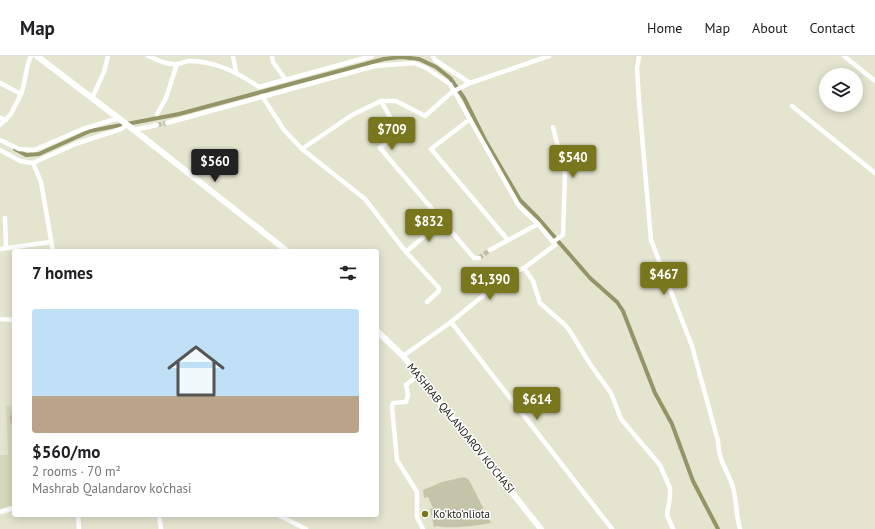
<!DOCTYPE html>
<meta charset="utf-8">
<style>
body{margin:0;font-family:"PT Sans",sans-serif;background:#f2f2f2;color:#202124;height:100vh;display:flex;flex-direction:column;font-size:15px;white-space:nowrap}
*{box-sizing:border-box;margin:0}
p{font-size:13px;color:#757577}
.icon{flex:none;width:22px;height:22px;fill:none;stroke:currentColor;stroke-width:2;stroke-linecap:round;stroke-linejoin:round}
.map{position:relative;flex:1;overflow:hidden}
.drawer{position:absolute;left:12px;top:193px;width:367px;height:268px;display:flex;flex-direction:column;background:#fff;border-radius:4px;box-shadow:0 2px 10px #0003}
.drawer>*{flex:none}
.buttons{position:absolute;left:819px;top:12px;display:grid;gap:8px}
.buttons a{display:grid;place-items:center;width:44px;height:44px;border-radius:50%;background:#fff;box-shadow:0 2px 10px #0003;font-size:20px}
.price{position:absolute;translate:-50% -34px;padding:0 9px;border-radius:4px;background:#79771d;color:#fff;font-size:13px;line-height:26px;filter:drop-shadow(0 1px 2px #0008)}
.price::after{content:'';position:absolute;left:50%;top:24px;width:12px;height:9px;margin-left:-6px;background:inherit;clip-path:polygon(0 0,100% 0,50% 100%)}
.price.on{background:#222;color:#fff}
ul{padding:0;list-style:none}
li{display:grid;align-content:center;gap:8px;height:212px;padding:0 20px}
li span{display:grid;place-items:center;height:124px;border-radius:4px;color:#555}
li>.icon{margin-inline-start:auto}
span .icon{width:72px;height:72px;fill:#fffc;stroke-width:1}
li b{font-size:17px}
h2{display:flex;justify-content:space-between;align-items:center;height:48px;padding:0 20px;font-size:17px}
header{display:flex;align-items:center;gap:24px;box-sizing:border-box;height:56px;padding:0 20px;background:#fff;border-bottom:1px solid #e0e0e0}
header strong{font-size:19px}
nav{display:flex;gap:22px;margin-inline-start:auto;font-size:14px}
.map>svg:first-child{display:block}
</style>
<header>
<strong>Map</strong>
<nav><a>Home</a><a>Map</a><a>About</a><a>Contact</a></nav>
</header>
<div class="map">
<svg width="875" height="473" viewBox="0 0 875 473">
<rect width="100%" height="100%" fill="#e4e5cf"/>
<path fill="#d8d8bc" d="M14,349V451L11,449L0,453V399H8L6,350Z"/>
<g fill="#c4c5a8">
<path d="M14,352V371L11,368L9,362Z"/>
<path d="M464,421L469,424L491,467C478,470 446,473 437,470L434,471L430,453L433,452L428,441L424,442L423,434L442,426Z"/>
</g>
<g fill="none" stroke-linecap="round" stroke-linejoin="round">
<path stroke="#949467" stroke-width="4" d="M15,93L26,99L39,98L90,75L179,58L384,3L401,1L419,3L436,11L450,22L464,42L485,84L520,144L538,162L590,222L617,246L623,255L655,337L672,368L693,425L718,473"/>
<g stroke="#bcbca9" stroke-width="4.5" stroke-dasharray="4.5 2" stroke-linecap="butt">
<path d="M157,69L167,67"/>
<path d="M479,202L490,194"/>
</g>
<g stroke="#fff" stroke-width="4.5">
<path d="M148,0C157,4 167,9 177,8C182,8 185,5 189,5C216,5 238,17 259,31L372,0"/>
<path d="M233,0L236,16"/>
<path d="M272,0L273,6L286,24"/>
<path d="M433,0L435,4L470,27L549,0"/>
<path d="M639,0L637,13L639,45L651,184L692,290L718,385C718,407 731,418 734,436C737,448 736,460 740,473"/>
<path d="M844,0L875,25"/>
<path d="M0,27L21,38L11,58L0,69"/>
<path d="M470,27L452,36L425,60L396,45H381L398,75L380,92L474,202H479"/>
<path d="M21,38C26,26 25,12 31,0"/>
<path d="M262,40L284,74L302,93L365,143L406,196L439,232V235L427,246"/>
<path d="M92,42L104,16L108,0"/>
<path d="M792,50L875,117"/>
<path d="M157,58L166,42L177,8"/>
<path d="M0,62L6,64"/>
<path d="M470,63L431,93L507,183"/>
<path d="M167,67L375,10L414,7L426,12L450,28L519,150L538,168L553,186L563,179L565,118L553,71"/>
<path d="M134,74L157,69"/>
<path d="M0,84L19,93L34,94L83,73L119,62"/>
<path d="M302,93L352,59L381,45"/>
<path d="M0,94L20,105L33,107"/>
<path d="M5,162L6,192"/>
<path d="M0,193L51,186"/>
<path d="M490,194L538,168"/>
<path d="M53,195L41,126L33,107L75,88L121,73L127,69"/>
<path d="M406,196L442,165"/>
<path d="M524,212L533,225L540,247L564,268L570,275L590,308L611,337L621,363L660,409L670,432V441L667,459L673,473"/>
<path d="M0,263L14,264"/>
<path d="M451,266L612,473"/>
<path d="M403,300L451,266L507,220L524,212L555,189L553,186"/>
<path d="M418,319L406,329L408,339L406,346L393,347L392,351L397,404L417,436V461L423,473"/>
<path d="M0,456L14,452"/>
<path d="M78,459L79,473"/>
<path d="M159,459L161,473"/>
<path d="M278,459L306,473"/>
</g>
<g stroke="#fff" stroke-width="6">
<path d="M37,0L134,74L287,195"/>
<path d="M377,275L403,300L541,473"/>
</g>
</g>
<circle fill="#79771d" stroke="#fff" stroke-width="1.5" cx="425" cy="458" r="4"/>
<g text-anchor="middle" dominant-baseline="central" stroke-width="3" stroke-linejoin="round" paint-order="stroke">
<g font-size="11" fill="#1a1a13" stroke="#fff">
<text transform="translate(461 372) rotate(51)">MASHRAB QALANDAROV KO'CHASI</text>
</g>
<g font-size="11" fill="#1a1a13" stroke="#fff" text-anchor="start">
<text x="433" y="458">Ko'kto'nliota</text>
</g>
</g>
</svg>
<div class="buttons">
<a><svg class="icon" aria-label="layers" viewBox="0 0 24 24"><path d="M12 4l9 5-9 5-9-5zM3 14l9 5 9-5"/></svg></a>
</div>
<b class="price" style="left:392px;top:95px">$709</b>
<b class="price" style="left:573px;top:123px">$540</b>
<b class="price on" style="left:215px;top:127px">$560</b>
<b class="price" style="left:429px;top:187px">$832</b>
<b class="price" style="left:664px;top:240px">$467</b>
<b class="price" style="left:490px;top:245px">$1,390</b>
<b class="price" style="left:537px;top:365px">$614</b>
<section class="drawer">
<h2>7 homes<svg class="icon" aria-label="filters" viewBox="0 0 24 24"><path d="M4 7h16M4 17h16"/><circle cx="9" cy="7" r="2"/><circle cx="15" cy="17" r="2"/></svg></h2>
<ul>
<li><span style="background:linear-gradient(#bfe0f5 70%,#b9a48a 0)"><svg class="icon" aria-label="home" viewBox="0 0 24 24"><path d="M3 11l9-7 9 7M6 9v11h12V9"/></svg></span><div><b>$560/mo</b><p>2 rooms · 70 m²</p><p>Mashrab Qalandarov ko'chasi</p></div></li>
</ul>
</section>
</div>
